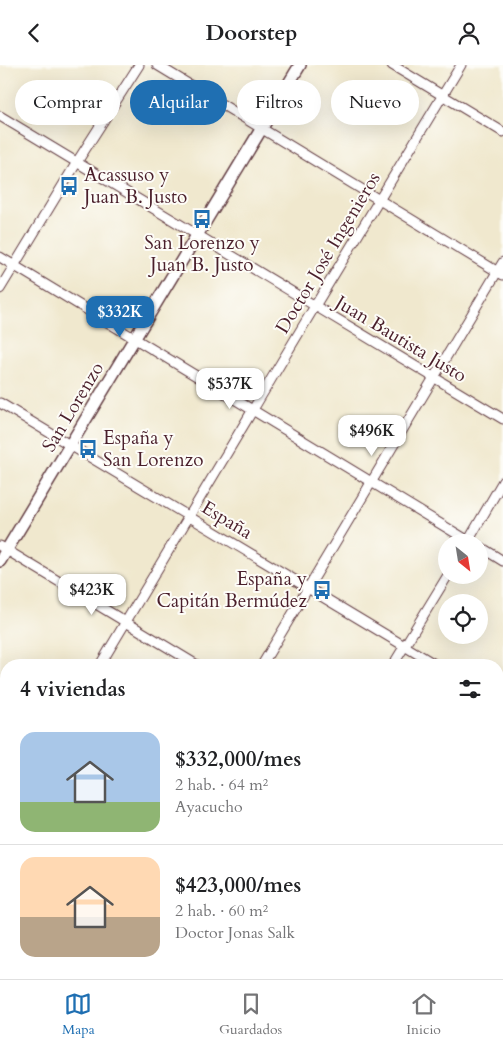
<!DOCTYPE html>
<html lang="es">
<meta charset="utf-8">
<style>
body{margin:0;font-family:Cardo,serif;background:#f6f6f6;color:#202124;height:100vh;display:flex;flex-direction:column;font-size:19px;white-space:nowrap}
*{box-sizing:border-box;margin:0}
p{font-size:16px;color:#757577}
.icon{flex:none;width:28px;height:28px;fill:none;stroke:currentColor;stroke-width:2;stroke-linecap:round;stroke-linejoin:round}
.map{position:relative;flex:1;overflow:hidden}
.drawer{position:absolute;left:0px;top:594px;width:504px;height:321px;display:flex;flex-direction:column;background:#fff;border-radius:20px 20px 0 0;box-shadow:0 5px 20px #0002}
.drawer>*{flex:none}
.guide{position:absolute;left:15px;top:15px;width:474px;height:45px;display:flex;gap:10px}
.needle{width:32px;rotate:150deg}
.buttons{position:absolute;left:438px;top:469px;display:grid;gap:10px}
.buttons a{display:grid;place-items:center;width:50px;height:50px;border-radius:50%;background:#fff;box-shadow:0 5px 20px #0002;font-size:25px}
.price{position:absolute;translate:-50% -42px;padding:0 11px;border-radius:10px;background:#fff;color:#222;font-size:16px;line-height:32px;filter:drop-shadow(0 1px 2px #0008)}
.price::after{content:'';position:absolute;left:50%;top:30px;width:15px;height:11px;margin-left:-8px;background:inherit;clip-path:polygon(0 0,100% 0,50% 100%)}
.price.current{background:#1f6fb2;color:#fff}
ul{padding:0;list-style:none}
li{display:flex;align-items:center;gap:15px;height:125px;padding:0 20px}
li+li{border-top:1px solid #e0e0e0}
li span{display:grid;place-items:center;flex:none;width:140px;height:100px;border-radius:15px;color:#555}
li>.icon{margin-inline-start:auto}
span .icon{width:60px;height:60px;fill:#fffc;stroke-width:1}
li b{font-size:21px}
h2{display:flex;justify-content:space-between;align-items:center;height:60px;padding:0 20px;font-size:21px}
.chip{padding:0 18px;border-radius:22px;background:#fff;box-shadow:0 5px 20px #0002;font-size:18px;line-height:45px}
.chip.current{background:#1f6fb2;color:#fff}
header{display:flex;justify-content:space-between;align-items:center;height:65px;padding:0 20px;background:#fff;font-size:22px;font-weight:800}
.menu{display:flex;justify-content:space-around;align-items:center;height:70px;border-top:1px solid #e0e0e0;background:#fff;font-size:14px;color:#757577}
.menu a{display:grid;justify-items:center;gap:2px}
.menu .current{color:#1f6fb2}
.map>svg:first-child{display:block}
</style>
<header><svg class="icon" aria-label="back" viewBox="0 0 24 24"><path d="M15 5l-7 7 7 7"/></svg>Doorstep<svg class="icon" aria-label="person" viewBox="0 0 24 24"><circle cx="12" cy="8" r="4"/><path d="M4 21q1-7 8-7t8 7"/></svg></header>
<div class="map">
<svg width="503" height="914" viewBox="0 0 503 914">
<rect width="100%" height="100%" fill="#fdfcf7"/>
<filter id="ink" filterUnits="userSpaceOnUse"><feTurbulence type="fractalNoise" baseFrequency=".02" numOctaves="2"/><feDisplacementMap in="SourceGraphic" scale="10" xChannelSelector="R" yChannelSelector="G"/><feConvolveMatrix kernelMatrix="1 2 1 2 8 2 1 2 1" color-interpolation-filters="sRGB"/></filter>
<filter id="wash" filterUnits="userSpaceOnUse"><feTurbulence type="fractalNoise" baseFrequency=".0096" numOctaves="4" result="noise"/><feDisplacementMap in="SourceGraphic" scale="20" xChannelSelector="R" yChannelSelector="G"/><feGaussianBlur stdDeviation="1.12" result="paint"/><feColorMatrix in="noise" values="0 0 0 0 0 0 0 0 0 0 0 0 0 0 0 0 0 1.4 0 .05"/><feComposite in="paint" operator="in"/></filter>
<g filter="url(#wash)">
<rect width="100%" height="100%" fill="#f0e8ce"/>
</g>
<g filter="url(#ink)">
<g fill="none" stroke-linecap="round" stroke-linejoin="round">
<g stroke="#633d43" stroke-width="11">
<g id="minor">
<path d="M157,0L503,210"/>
<path d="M392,0L503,67"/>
<path d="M0,51L503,354"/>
<path d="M0,192L472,478"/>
<path d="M0,224L77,97L139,0"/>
<path d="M0,338L436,600"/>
<path d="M467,478L503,416"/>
<path d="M0,481L197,600"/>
<path d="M479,481L503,496"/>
<path d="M100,600L315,241L461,0"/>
<path d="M262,600L503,197"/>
<path d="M393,600L448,510"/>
<path d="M0,625L6,629"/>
<path d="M0,762L6,752"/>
<path d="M0,768L6,772"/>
<path d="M498,779L503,782"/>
<path d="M498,897L503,888"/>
<path d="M232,909L241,914"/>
<path d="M477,909L486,914"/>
<path d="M0,911L4,914"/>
<path d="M73,914L76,909"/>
<path d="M204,914L207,909"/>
</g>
</g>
<g stroke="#633d43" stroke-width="14">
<g id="tertiary">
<path d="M0,496L300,0"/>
<path d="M498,637L503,628"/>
<path d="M331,914L334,909"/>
</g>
</g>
<use href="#minor" stroke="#fff" stroke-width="9"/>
<use href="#tertiary" stroke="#fff" stroke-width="11"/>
</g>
</g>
<defs>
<g id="bus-bare" transform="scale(1.5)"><path d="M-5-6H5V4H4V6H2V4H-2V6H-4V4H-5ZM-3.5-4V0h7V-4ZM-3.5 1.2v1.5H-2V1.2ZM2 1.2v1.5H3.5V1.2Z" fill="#1f6fb2" stroke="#fdfcf7" stroke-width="2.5" paint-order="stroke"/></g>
</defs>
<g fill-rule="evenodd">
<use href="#bus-bare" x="69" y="121"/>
<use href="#bus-bare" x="202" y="154"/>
<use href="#bus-bare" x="88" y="384"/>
<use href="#bus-bare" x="322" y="525"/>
</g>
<g text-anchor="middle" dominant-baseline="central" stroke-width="4" stroke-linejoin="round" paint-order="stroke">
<g font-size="19" fill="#4a1f2b" stroke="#fdfcf7" text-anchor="start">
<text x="84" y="110">Acassuso y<tspan x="84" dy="22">Juan B. Justo</tspan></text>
<text x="202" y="178" text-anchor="middle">San Lorenzo y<tspan x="202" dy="22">Juan B. Justo</tspan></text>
<text x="103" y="373">España y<tspan x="103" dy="22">San Lorenzo</tspan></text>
<text x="307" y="514" text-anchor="end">España y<tspan x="307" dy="22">Capitán Bermúdez</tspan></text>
</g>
<g font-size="19" fill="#4a1f2b" stroke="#fdfcf7">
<text transform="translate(328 188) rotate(-59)">Doctor José Ingenieros</text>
<text transform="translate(401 274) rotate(31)">Juan Bautista Justo</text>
<text transform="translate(73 342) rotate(-59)">San Lorenzo</text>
<text transform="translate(227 455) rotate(31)">España</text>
</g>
</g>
</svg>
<div class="buttons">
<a><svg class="needle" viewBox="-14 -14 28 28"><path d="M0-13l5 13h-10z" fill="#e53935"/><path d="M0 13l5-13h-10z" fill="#757577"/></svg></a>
<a><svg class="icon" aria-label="locate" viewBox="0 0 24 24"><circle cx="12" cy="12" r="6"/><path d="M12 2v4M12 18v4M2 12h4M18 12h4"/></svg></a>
</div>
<b class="price current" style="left:120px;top:273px">$332K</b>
<b class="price" style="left:230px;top:345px">$537K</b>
<b class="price" style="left:372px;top:392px">$496K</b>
<b class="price" style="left:92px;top:551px">$423K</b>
<div class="guide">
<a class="chip">Comprar</a>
<a class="chip current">Alquilar</a>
<a class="chip">Filtros</a>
<a class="chip">Nuevo</a>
</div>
<section class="drawer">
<h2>4 viviendas<svg class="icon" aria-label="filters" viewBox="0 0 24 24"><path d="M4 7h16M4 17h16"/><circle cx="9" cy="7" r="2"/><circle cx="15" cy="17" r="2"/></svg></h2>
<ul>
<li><span style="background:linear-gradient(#a9c7e8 70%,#8fb573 0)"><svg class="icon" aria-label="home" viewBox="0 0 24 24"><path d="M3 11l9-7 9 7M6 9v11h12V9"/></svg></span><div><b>$332,000/mes</b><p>2 hab. · 64 m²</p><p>Ayacucho</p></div></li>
<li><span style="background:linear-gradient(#ffd9b3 60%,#b9a48a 0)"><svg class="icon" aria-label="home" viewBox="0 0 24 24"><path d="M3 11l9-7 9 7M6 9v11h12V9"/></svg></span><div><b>$423,000/mes</b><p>2 hab. · 60 m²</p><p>Doctor Jonas Salk</p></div></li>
</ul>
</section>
</div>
<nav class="menu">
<a class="current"><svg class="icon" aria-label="map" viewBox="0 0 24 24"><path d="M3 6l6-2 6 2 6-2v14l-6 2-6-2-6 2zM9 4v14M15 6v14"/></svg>Mapa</a>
<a><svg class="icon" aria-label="saved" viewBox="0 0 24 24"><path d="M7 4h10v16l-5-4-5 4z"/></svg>Guardados</a>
<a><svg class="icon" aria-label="home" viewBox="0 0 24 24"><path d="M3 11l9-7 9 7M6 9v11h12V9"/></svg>Inicio</a>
</nav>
